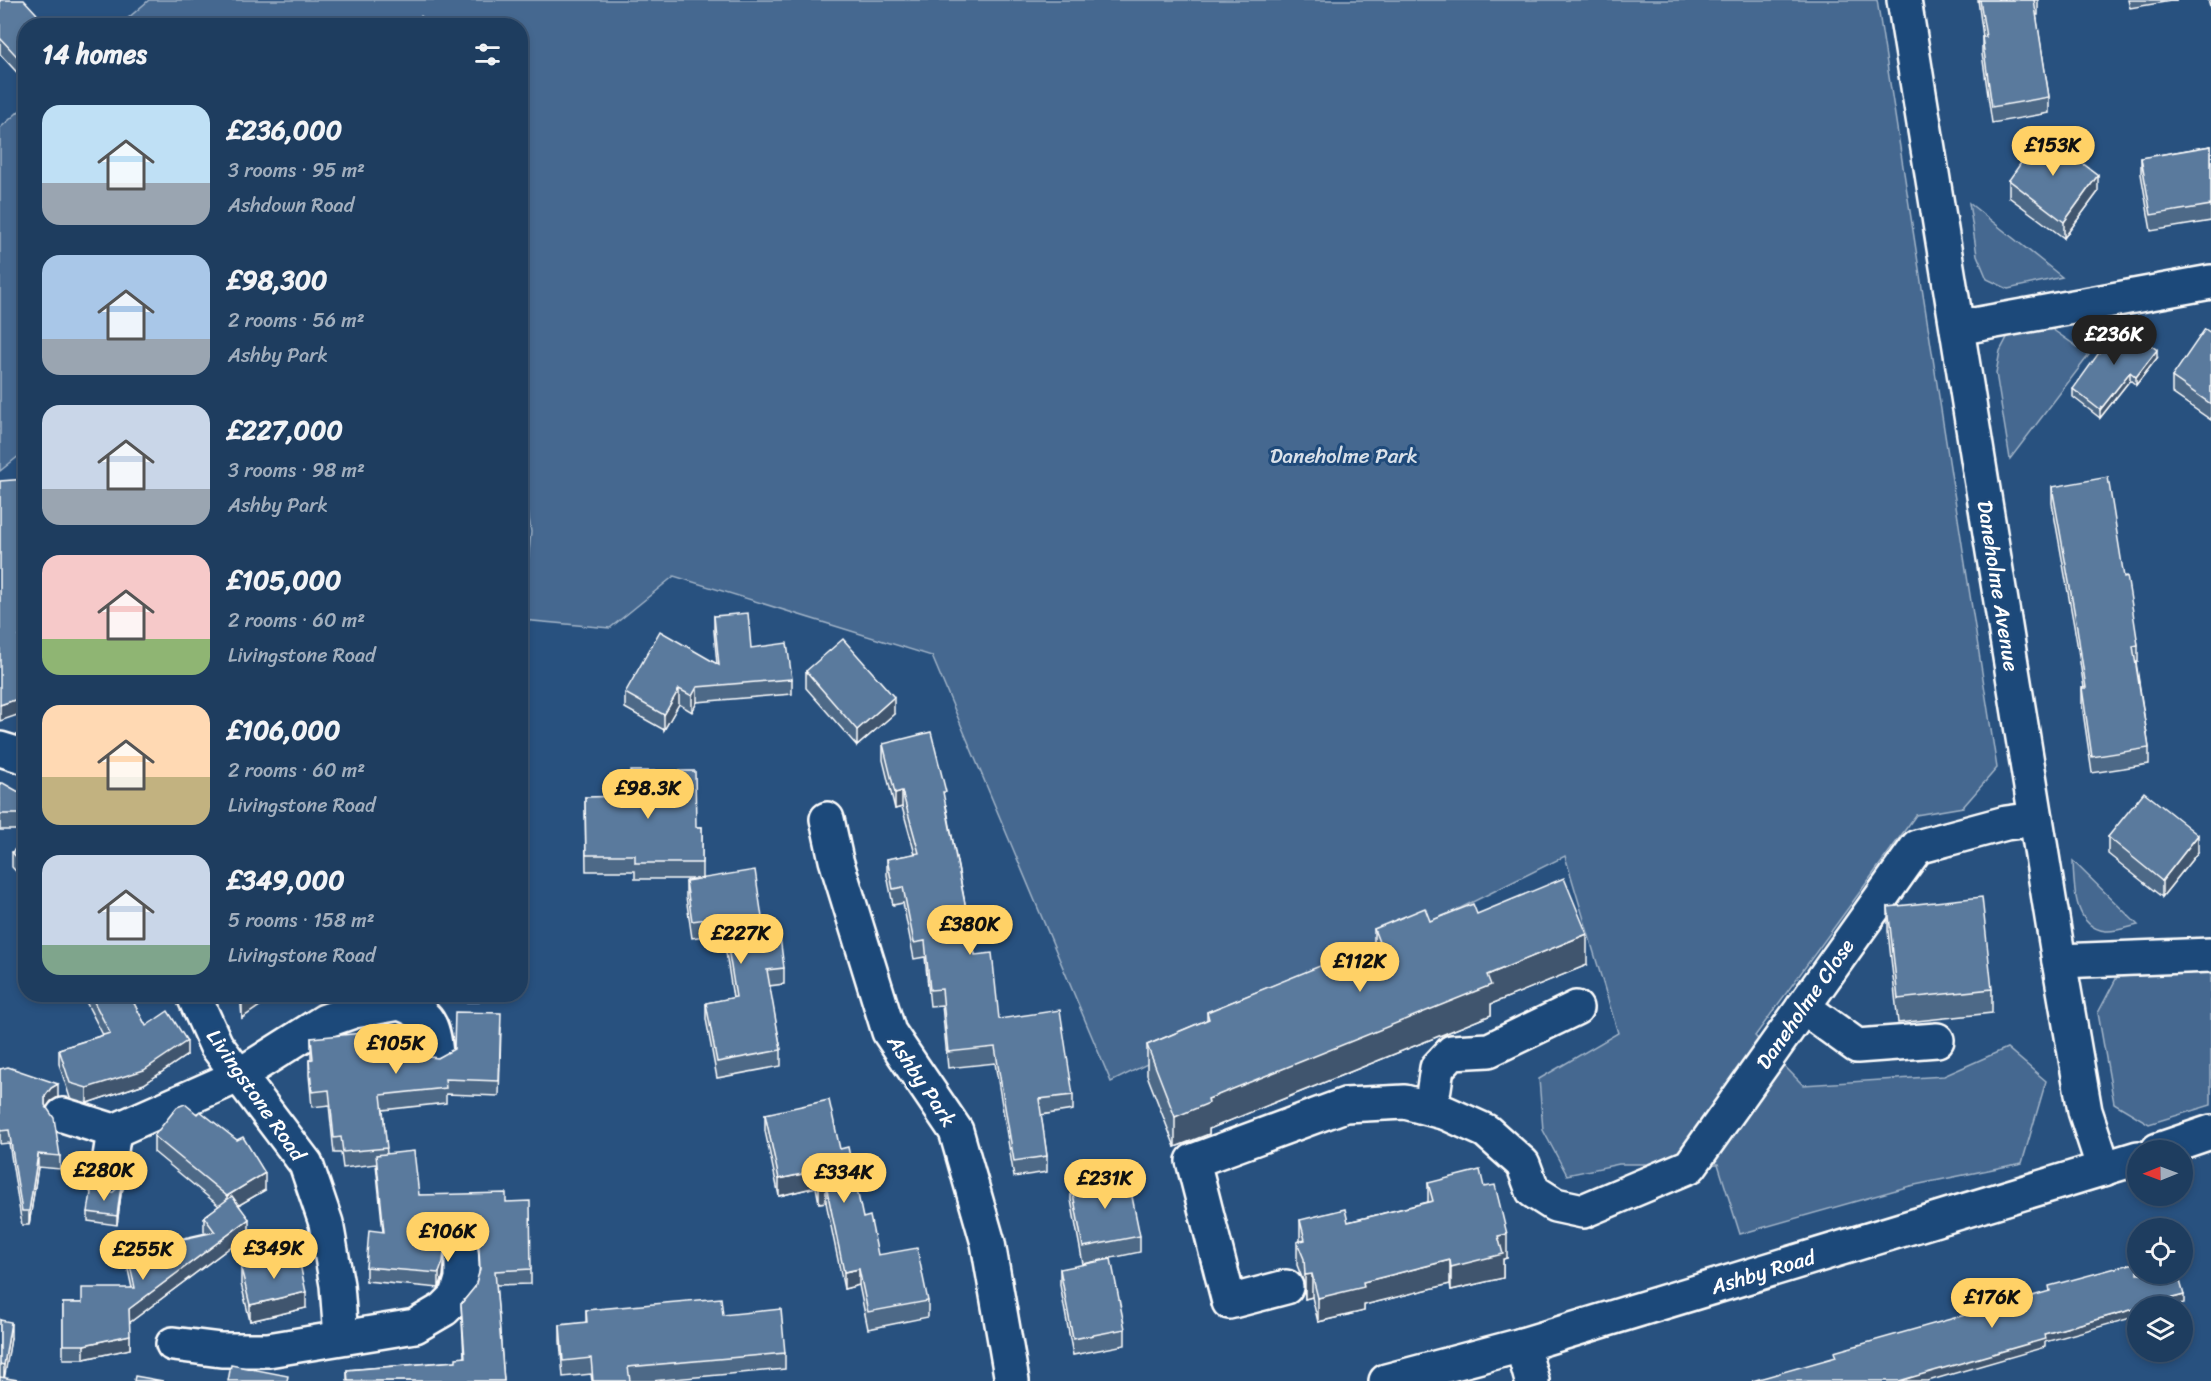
<!DOCTYPE html>
<meta charset="utf-8">
<style>
body{margin:0;font-family:Sriracha,sans-serif;background:#264465;color:#f1f3f6;height:100vh;display:flex;flex-direction:column;font-size:22px;white-space:nowrap}
*{box-sizing:border-box;margin:0}
p{font-size:20px;color:#a1aebd}
.icon{flex:none;width:33px;height:33px;fill:none;stroke:currentColor;stroke-width:2;stroke-linecap:round;stroke-linejoin:round}
.map{position:relative;flex:1;overflow:hidden}
.side{position:absolute;left:18px;top:18px;width:510px;height:984px;display:flex;flex-direction:column;background:#1e3d5f;border-radius:24px;box-shadow:0 3px 9px #0003,0 0 0 2px #3c5674}
.side>*{flex:none}
.needle{width:39px;rotate:269deg}
.buttons{position:absolute;left:2127px;top:1140px;display:grid;gap:12px}
.buttons a{display:grid;place-items:center;width:66px;height:66px;border-radius:50%;background:#1e3d5f;box-shadow:0 3px 9px #0003,0 0 0 2px #3c5674;font-size:30px}
.price{position:absolute;translate:-50% -51px;padding:0 14px;border-radius:21px;background:#ffd166;color:#111;font-size:20px;line-height:39px;filter:drop-shadow(0 2px 3px #0008)}
.price::after{content:'';position:absolute;left:50%;top:36px;width:18px;height:14px;margin-left:-9px;background:inherit;clip-path:polygon(0 0,100% 0,50% 100%)}
.price.selected{background:#222;color:#fff}
ul{padding:0;list-style:none}
li{display:flex;align-items:center;gap:18px;height:150px;padding:0 24px}
li span{display:grid;place-items:center;flex:none;width:168px;height:120px;border-radius:18px;color:#555}
li>.icon{margin-inline-start:auto}
span .icon{width:72px;height:72px;fill:#fffc;stroke-width:1}
li b{font-size:26px}
h2{display:flex;justify-content:space-between;align-items:center;height:72px;padding:0 24px;font-size:26px}
.map>svg:first-child{display:block}
</style>
<div class="map">
<svg width="2211" height="1381" viewBox="0 0 2211 1381">
<rect width="100%" height="100%" fill="#28517f"/>
<filter id="ink" filterUnits="userSpaceOnUse"><feTurbulence type="fractalNoise" baseFrequency=".0167" numOctaves="2"/><feDisplacementMap in="SourceGraphic" scale="12" xChannelSelector="R" yChannelSelector="G"/><feConvolveMatrix kernelMatrix="1 2 1 2 8 2 1 2 1" color-interpolation-filters="sRGB"/></filter>
<g filter="url(#ink)">
<g fill="#446890" stroke="#a2b4c8" stroke-width="1.5">
<path d="M149,0H1877L1997,768L1963,807L1916,815L1755,1036L1803,1085L1944,1076L2007,1048L2046,1081L2022,1163L1910,1186L1740,1234L1718,1164H1619L1567,1175L1543,1130L1539,1079L1618,1033L1565,856L1111,1082L932,656L674,576L610,628L522,620L531,532L520,454V26L432,25L421,16L415,26H119Z"/>
<path d="M25,106V451L0,471V128Z"/>
<path d="M1969,203L2062,277L2008,289L1987,279L1977,255Z"/>
<path d="M2046,325L2089,355L2010,459L1996,373L2000,351L2009,334Z"/>
<path d="M2073,861L2138,925C2129,927 2115,932 2106,931C2073,928 2074,884 2073,861Z"/>
<path d="M2211,971V1105L2149,1124L2114,1103L2098,1013L2117,977Z"/>
</g>
<g fill="none" stroke-linecap="round" stroke-linejoin="round">
<g stroke="#fff" stroke-width="38">
<g id="minor">
<path d="M1904,0L2059,961L2085,1111L2104,1169"/>
<path d="M1957,328L2211,282"/>
<path d="M0,749L26,757"/>
<path d="M827,819L836,860L889,1032L956,1131L988,1243L1012,1381"/>
<path d="M2059,961L2211,955"/>
<path d="M193,994L216,1045L306,1164L326,1223L337,1285L341,1337"/>
<path d="M400,1003C429,1014 434,1025 436,1055"/>
<path d="M1803,1007L1857,1046L1937,1040"/>
<path d="M1431,1108L1437,1068L1452,1052L1489,1050L1576,1008"/>
<path d="M63,1115L114,1131L238,1076L325,1021L354,1011L400,1003L406,994"/>
<path d="M2158,1150L2211,1132"/>
<path d="M106,1183L114,1131"/>
<path d="M1286,1287L1229,1302L1193,1161L1345,1105L1405,1102L1446,1113L1486,1131L1523,1164L1533,1191L1555,1205L1583,1211L1690,1166L1917,847L2006,823L2036,819"/>
<path d="M173,1344L221,1350H268L415,1326L444,1309L457,1296L462,1279V1255"/>
<path d="M1522,1345L1532,1381"/>
<path d="M1386,1381L1522,1345L2138,1158"/>
</g>
</g>
<use href="#minor" stroke="#1f4a7a" stroke-width="33"/>
</g>
<g fill="#4d6987" stroke="#fff" stroke-width="1.5">
<path d="M0,0L26,26L25,81L0,54Z"/>
<path d="M1978,0H2038V15H2036L2049,97V113L1992,123L1982,54V37H1983Z"/>
<path d="M2128,0H2177L2130,8Z"/>
<path d="M2208,0H2211V6L2210,7Z"/>
<path d="M2211,146V221L2151,231L2141,174V158Z"/>
<path d="M2009,180L2098,192L2064,238L2009,197Z"/>
<path d="M2211,333V420L2172,393V377Z"/>
<path d="M2157,358L2136,385L2130,380L2100,418L2073,397V389Z"/>
<path d="M2052,487L2124,577L2138,645V662H2136L2149,748V764L2092,773L2082,705V688H2084L2076,637L2052,503Z"/>
<path d="M714,616L751,648L792,679V694L697,702L692,712L679,704L664,730L625,708V693L717,664L714,631Z"/>
<path d="M806,671L894,714L857,746L806,688Z"/>
<path d="M883,744L946,805L975,955L999,1019L1073,1095V1110L1041,1115L1047,1156V1172L1014,1177L995,1063L948,1068L942,1005L930,1006L925,957L914,959L903,903L893,905L887,875V859L915,854L902,807L895,809L883,760Z"/>
<path d="M0,783L26,796V830H0Z"/>
<path d="M585,797L696,827H702V878L764,931L784,968V984L769,986L781,1050V1066L717,1078L706,1019V1003L733,998L723,933L692,938L686,897V881L699,879H635V871H586Z"/>
<path d="M2108,837L2198,852L2162,897L2108,854Z"/>
<path d="M26,840V882L12,867V852Z"/>
<path d="M1888,907L1992,989V1013L1898,1023L1888,931Z"/>
<path d="M1477,914L1587,965L1491,1004V1015L1209,1129V1134L1175,1147L1147,1075V1045L1207,1020V1012L1374,945V929Z"/>
<path d="M82,994H129L146,1026L187,1055L144,1084L87,1103L70,1098L59,1064V1049L103,1035Z"/>
<path d="M240,994H277L242,1018Z"/>
<rect x="446" y="994" width="33" height="8"/>
<path d="M501,1028L499,1096L446,1094V1103L383,1110L387,1154L419,1195L506,1202L531,1269V1284L496,1285L504,1381H347V1370L456,1361L464,1357L461,1304L475,1287L480,1271L478,1246L472,1239L463,1236L453,1239L446,1245L443,1276L439,1288L366,1281V1267L383,1232L376,1164L343,1168L341,1153H334L329,1105L312,1107L309,1075V1060L311,1059V1038L376,1057H429L438,1058Z"/>
<path d="M0,1069L58,1097L51,1101L46,1107L60,1156V1169L38,1167L29,1225H22L9,1143L0,1144Z"/>
<path d="M765,1114L840,1149L863,1218L878,1255L928,1301V1317L868,1329L859,1285L844,1289L826,1202L819,1203L816,1187L779,1196L765,1131Z"/>
<path d="M154,1136L265,1190L239,1205L249,1233L129,1323L130,1349L84,1359H63V1303H82L132,1288L127,1265V1251L206,1233L204,1231V1217L219,1206L154,1152Z"/>
<path d="M1071,1183L1140,1236V1252L1083,1264L1071,1200Z"/>
<path d="M1428,1183L1484,1187L1507,1258L1503,1259V1278L1451,1290L1450,1284L1364,1305V1311L1318,1322L1312,1297L1305,1299L1304,1283L1297,1265V1242L1300,1241V1220L1348,1222L1428,1202Z"/>
<path d="M104,1193L121,1194L117,1225L88,1221V1212Z"/>
<path d="M241,1268L306,1308L250,1321L241,1284Z"/>
<path d="M1060,1269L1125,1329V1345L1073,1355L1060,1285Z"/>
<path d="M586,1310L723,1315L785,1353V1369L652,1381H592L591,1374L563,1377L560,1341V1325L586,1323Z"/>
<path d="M0,1320L11,1338L4,1377L0,1381Z"/>
</g>
<g fill="#3f556e" stroke="#fff" stroke-width="1.5">
<path d="M2098,175V192L2064,238V222Z"/>
<path d="M2157,350V358L2136,385V377Z"/>
<path d="M2130,372V380L2100,418V410Z"/>
<path d="M26,629V645L19,653V637Z"/>
<path d="M697,687V702L692,712V696Z"/>
<path d="M679,689V704L664,730V715Z"/>
<path d="M26,696V712L0,721V705Z"/>
<path d="M894,697V714L857,746V730Z"/>
<path d="M902,791V807L895,809V793Z"/>
<path d="M2198,835V852L2162,897V881Z"/>
<path d="M1587,934V965L1491,1004V1015L1209,1129V1134L1175,1147V1117L1208,1099L1487,975Z"/>
<path d="M255,994H277L242,1018V1003Z"/>
<path d="M187,1041V1055L144,1084L87,1103V1088Z"/>
<path d="M58,1084V1097L51,1101L45,1109V1119V1096L51,1088Z"/>
<path d="M38,1154V1167L29,1225V1211Z"/>
<path d="M816,1171V1187L779,1196V1179Z"/>
<path d="M265,1173V1190L227,1212V1196Z"/>
<path d="M121,1185V1194L117,1225V1216Z"/>
<path d="M826,1185V1202L819,1203V1187Z"/>
<path d="M249,1219V1233L129,1323V1309Z"/>
<path d="M463,1222V1236L453,1239L446,1245L443,1276L439,1288V1273L446,1231L453,1224Z"/>
<path d="M1507,1234V1258L1503,1259V1278L1451,1290V1267L1498,1236Z"/>
<path d="M1450,1260V1284L1364,1305V1311L1318,1322V1298L1363,1282Z"/>
<path d="M859,1269V1285L844,1289V1272Z"/>
<path d="M1312,1274V1297L1305,1299V1275Z"/>
<path d="M306,1292V1308L250,1321V1305Z"/>
<path d="M2184,1295V1303L2171,1306H2142Z"/>
<path d="M2138,1308V1316L2045,1342V1347L1928,1381H1899L2044,1334Z"/>
<path d="M11,1322V1338L4,1381V1365Z"/>
<path d="M130,1335V1349L84,1359V1345Z"/>
</g>
<g fill="#5a7a9d" stroke="#fff" stroke-width="1.5">
<path d="M0,0H24L48,26H26L25,65L0,38Z"/>
<path d="M1980,0H2034L2049,97L1992,107L1982,37H1986Z"/>
<path d="M2042,133L2098,175L2064,222L2009,180Z"/>
<path d="M2211,146V205L2151,215L2141,158Z"/>
<path d="M2121,322L2157,350L2136,377L2130,372L2100,410L2073,389Z"/>
<path d="M2205,329L2211,333V404L2172,377Z"/>
<path d="M2108,477L2124,577L2127,576L2133,612L2138,645L2133,646L2149,748L2092,757L2082,688H2086L2076,621L2052,487Z"/>
<path d="M26,479V629L19,637L26,657V696L0,705V481Z"/>
<path d="M748,613L751,648L787,643L792,679L697,687L692,696L679,689L664,715L625,693L660,631L719,665L714,616Z"/>
<path d="M843,639L894,697L857,730L806,671Z"/>
<path d="M931,732L946,792H943L975,955L992,953L999,1019L1060,1010L1073,1095L1039,1099L1047,1156L1014,1161L995,1047L948,1052L942,989L930,990L925,941L914,943L903,887L893,889L887,859L919,853L902,791L895,793L883,744Z"/>
<path d="M631,771H695L696,827H702V863H635V855H586L585,797L631,796Z"/>
<path d="M0,783H3L26,796V814H0Z"/>
<path d="M2144,792L2198,835L2162,881L2108,837Z"/>
<path d="M26,840V868L12,852Z"/>
<path d="M755,870L764,931L779,929L784,968L767,970L781,1050L717,1062L706,1003L736,997L723,917L692,921L686,881Z"/>
<path d="M1564,878L1587,934L1487,975L1491,985L1208,1099L1209,1103L1175,1117L1147,1045L1209,1019L1207,1012L1379,942L1374,929L1425,908L1430,921L1473,904L1477,914Z"/>
<path d="M1982,897L1992,989L1898,999L1888,907Z"/>
<path d="M90,994H129L146,1026L168,1011L187,1041L144,1070L87,1088L70,1083L59,1049L110,1033Z"/>
<path d="M242,994H255L242,1003Z"/>
<path d="M455,1012L501,1013L499,1081L445,1079L446,1088L381,1095L387,1148L343,1152L341,1137L334,1138L329,1090L312,1092L309,1060L313,1059L311,1038L373,1032L376,1057L422,1052L429,1057L438,1058L454,1049Z"/>
<path d="M8,1067L58,1084L51,1088L45,1096V1105L54,1118L60,1156L38,1154L29,1211H22L9,1130L0,1131V1069Z"/>
<path d="M829,1100L840,1149L848,1147L863,1218L870,1216L878,1255L917,1248L928,1301L868,1312L859,1269L844,1272L826,1185L819,1187L816,1171L779,1179L765,1114Z"/>
<path d="M185,1104L197,1114L200,1111L237,1140L243,1137L265,1173L227,1196L154,1136L177,1107Z"/>
<path d="M414,1151L419,1195L506,1193V1202L530,1201L531,1269L495,1271L504,1381H348L347,1370L456,1361V1358L465,1357L461,1304L475,1287L480,1269L478,1232L472,1225L463,1222L453,1224L446,1231L443,1262L439,1273L366,1267L369,1230L384,1232L376,1155Z"/>
<path d="M1480,1170L1484,1187L1495,1185L1507,1234L1498,1236L1503,1254L1451,1267L1450,1260L1363,1282L1364,1287L1318,1298L1312,1274L1305,1275L1304,1259L1297,1242L1305,1240L1300,1220L1345,1209L1348,1222L1433,1201L1428,1183Z"/>
<path d="M1127,1172L1140,1236L1083,1247L1071,1183Z"/>
<path d="M121,1185L117,1216L88,1212L92,1186L104,1193L113,1192Z"/>
<path d="M232,1196L249,1219L129,1309L130,1335L84,1345H63V1303H82V1288H135L127,1251L215,1232L204,1217Z"/>
<path d="M298,1255L306,1292L250,1305L241,1268Z"/>
<path d="M1111,1259L1125,1329L1073,1339L1060,1269Z"/>
<path d="M2138,1262V1274H2178L2184,1295L2142,1306H2138V1308L2044,1334L2045,1339L1899,1381H1752L1836,1357L1834,1352L2050,1291L2049,1286Z"/>
<path d="M721,1298L723,1315L781,1309L785,1353L628,1367L630,1381H593L591,1358L563,1361L560,1325L587,1322L586,1310Z"/>
<path d="M0,1320L11,1322L4,1365L0,1364Z"/>
<path d="M231,1365L288,1376L287,1381H228Z"/>
<path d="M135,1376L163,1381H134Z"/>
<path d="M0,1377L24,1381H0Z"/>
</g>
</g>
<g text-anchor="middle" dominant-baseline="central" stroke-width="6" stroke-linejoin="round" paint-order="stroke">
<g font-size="21" fill="#dae1e9" stroke="#1f4a7a">
<text x="1344" y="456">Daneholme Park</text>
</g>
<g font-size="21" fill="#fff" stroke="#1f4a7a">
<text transform="translate(1998 586) rotate(81)">Daneholme Avenue</text>
<text transform="translate(1805 1004) rotate(-55)">Daneholme Close</text>
<text transform="translate(922 1081) rotate(56)">Ashby Park</text>
<text transform="translate(256 1095) rotate(55)">Livingstone Road</text>
<text transform="translate(1763 1272) rotate(-17)">Ashby Road</text>
</g>
</g>
</svg>
<div class="buttons">
<a><svg class="needle" viewBox="-14 -14 28 28"><path d="M0-13l5 13h-10z" fill="#e53935"/><path d="M0 13l5-13h-10z" fill="#a1aebd"/></svg></a>
<a><svg class="icon" aria-label="locate" viewBox="0 0 24 24"><circle cx="12" cy="12" r="6"/><path d="M12 2v4M12 18v4M2 12h4M18 12h4"/></svg></a>
<a><svg class="icon" aria-label="layers" viewBox="0 0 24 24"><path d="M12 4l9 5-9 5-9-5zM3 14l9 5 9-5"/></svg></a>
</div>
<b class="price" style="left:2053px;top:177px">£153K</b>
<b class="price selected" style="left:2114px;top:366px">£236K</b>
<b class="price" style="left:648px;top:820px">£98.3K</b>
<b class="price" style="left:970px;top:956px">£380K</b>
<b class="price" style="left:741px;top:965px">£227K</b>
<b class="price" style="left:1360px;top:993px">£112K</b>
<b class="price" style="left:396px;top:1075px">£105K</b>
<b class="price" style="left:104px;top:1202px">£280K</b>
<b class="price" style="left:844px;top:1204px">£334K</b>
<b class="price" style="left:1105px;top:1210px">£231K</b>
<b class="price" style="left:448px;top:1263px">£106K</b>
<b class="price" style="left:274px;top:1280px">£349K</b>
<b class="price" style="left:143px;top:1281px">£255K</b>
<b class="price" style="left:1992px;top:1329px">£176K</b>
<section class="side">
<h2>14 homes<svg class="icon" aria-label="filters" viewBox="0 0 24 24"><path d="M4 7h16M4 17h16"/><circle cx="9" cy="7" r="2"/><circle cx="15" cy="17" r="2"/></svg></h2>
<ul>
<li><span style="background:linear-gradient(#bfe0f5 65%,#9aa5b1 0)"><svg class="icon" aria-label="home" viewBox="0 0 24 24"><path d="M3 11l9-7 9 7M6 9v11h12V9"/></svg></span><div><b>£236,000</b><p>3 rooms · 95 m²</p><p>Ashdown Road</p></div></li>
<li><span style="background:linear-gradient(#a9c7e8 70%,#9aa5b1 0)"><svg class="icon" aria-label="home" viewBox="0 0 24 24"><path d="M3 11l9-7 9 7M6 9v11h12V9"/></svg></span><div><b>£98,300</b><p>2 rooms · 56 m²</p><p>Ashby Park</p></div></li>
<li><span style="background:linear-gradient(#c9d6e8 70%,#9aa5b1 0)"><svg class="icon" aria-label="home" viewBox="0 0 24 24"><path d="M3 11l9-7 9 7M6 9v11h12V9"/></svg></span><div><b>£227,000</b><p>3 rooms · 98 m²</p><p>Ashby Park</p></div></li>
<li><span style="background:linear-gradient(#f6c9c9 70%,#8fb573 0)"><svg class="icon" aria-label="home" viewBox="0 0 24 24"><path d="M3 11l9-7 9 7M6 9v11h12V9"/></svg></span><div><b>£105,000</b><p>2 rooms · 60 m²</p><p>Livingstone Road</p></div></li>
<li><span style="background:linear-gradient(#ffd9b3 60%,#c2b280 0)"><svg class="icon" aria-label="home" viewBox="0 0 24 24"><path d="M3 11l9-7 9 7M6 9v11h12V9"/></svg></span><div><b>£106,000</b><p>2 rooms · 60 m²</p><p>Livingstone Road</p></div></li>
<li><span style="background:linear-gradient(#c9d6e8 75%,#7fa58c 0)"><svg class="icon" aria-label="home" viewBox="0 0 24 24"><path d="M3 11l9-7 9 7M6 9v11h12V9"/></svg></span><div><b>£349,000</b><p>5 rooms · 158 m²</p><p>Livingstone Road</p></div></li>
</ul>
</section>
</div>
